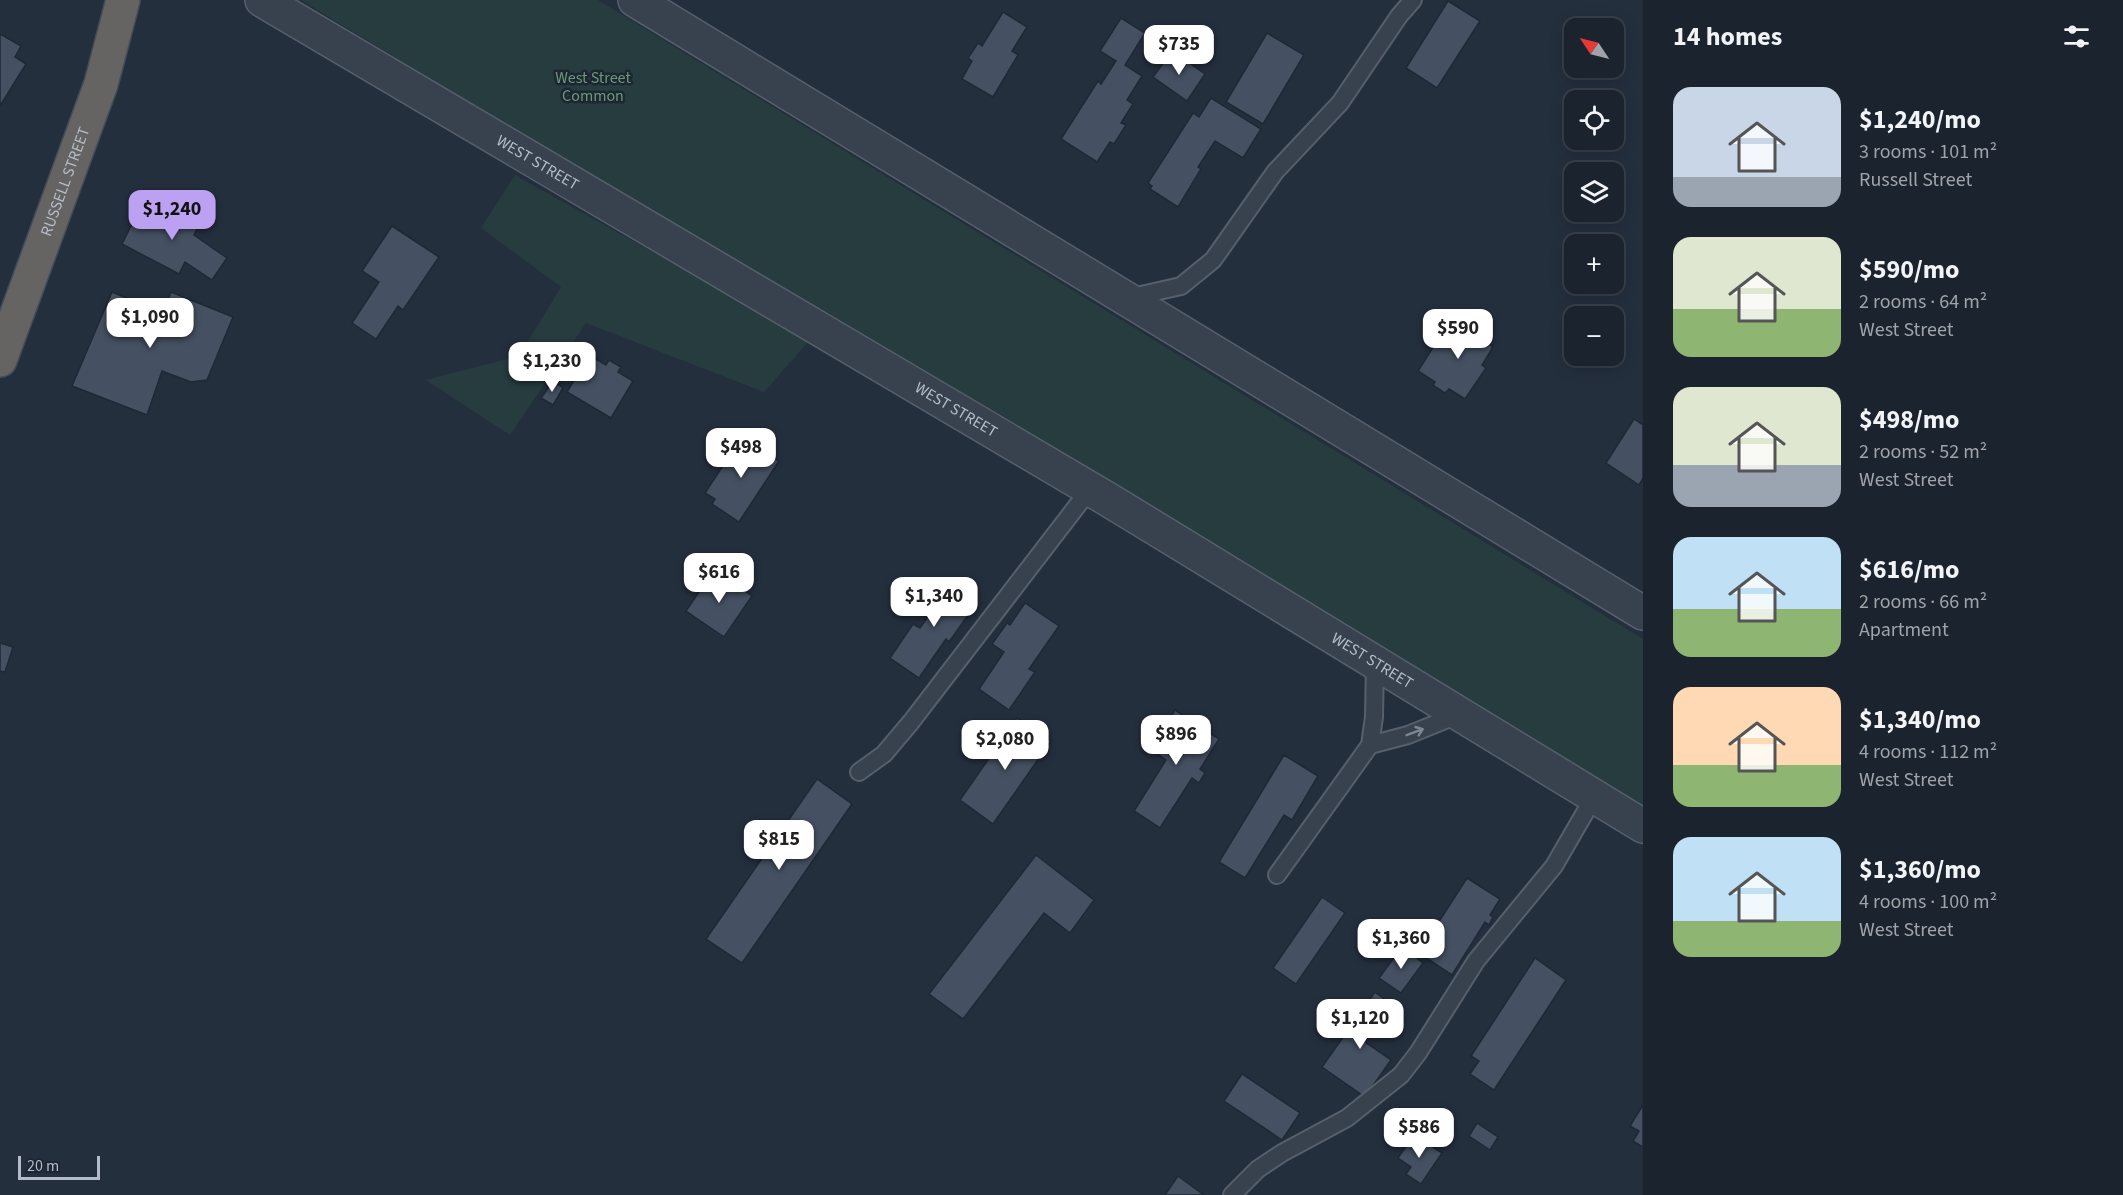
<!DOCTYPE html>
<meta charset="utf-8">
<style>
body{margin:0;font-family:"Source Sans 3",sans-serif;background:#282f3a;color:#f1f3f6;height:100vh;display:flex;flex-direction:column;font-size:22px;white-space:nowrap}
*{box-sizing:border-box;margin:0}
p{font-size:20px;color:#a0a4aa}
.icon{flex:none;width:33px;height:33px;fill:none;stroke:currentColor;stroke-width:2;stroke-linecap:round;stroke-linejoin:round}
.map{position:relative;flex:1;overflow:hidden}
.side{display:flex;flex-direction:column;background:#1b232e;width:480px}
.side>*{flex:none}
.needle{width:39px;rotate:305deg}
.buttons{position:absolute;left:1564px;top:18px;display:grid;gap:12px}
.buttons a{display:grid;place-items:center;width:60px;height:60px;border-radius:12px;background:#1b232e;box-shadow:0 3px 15px #0003,0 0 0 2px #39404a;font-size:30px}
.scale{position:absolute;left:18px;bottom:15px;width:82px;box-sizing:border-box;padding-left:6px;border:3px solid #b4bcc9;border-top:0;font-size:16px;line-height:21px;white-space:nowrap;color:#b4bcc9;-webkit-text-stroke:4px #1d2633;paint-order:stroke}
.price{position:absolute;translate:-50% -51px;padding:0 14px;border-radius:12px;background:#fff;color:#222;font-size:20px;line-height:39px;filter:drop-shadow(0 2px 3px #0008)}
.price::after{content:'';position:absolute;left:50%;top:36px;width:18px;height:14px;margin-left:-9px;background:inherit;clip-path:polygon(0 0,100% 0,50% 100%)}
.price.active{background:#bca0f2;color:#111}
ul{padding:0;list-style:none}
li{display:flex;align-items:center;gap:18px;height:150px;padding:0 30px}
li span{display:grid;place-items:center;flex:none;width:168px;height:120px;border-radius:18px;color:#555}
li>.icon{margin-inline-start:auto}
span .icon{width:72px;height:72px;fill:#fffc;stroke-width:1}
li b{font-size:26px}
h2{display:flex;justify-content:space-between;align-items:center;height:72px;padding:0 30px;font-size:26px}
main{display:flex;flex:1;min-height:0}
.map>svg:first-child{display:block}
</style>
<main>
<div class="map">
<svg width="1643" height="1195" viewBox="0 0 1643 1195">
<rect width="100%" height="100%" fill="#242f3e"/>
<g fill="#263c3f">
<path d="M301,0H598L1643,639V818Z"/>
<path d="M515,175L810,340L764,392L586,323L510,435L426,380L519,356L561,287L481,228Z"/>
</g>
<g fill="#455162" stroke="#1f2835" stroke-width="1.5">
<path d="M1448,1L1480,21L1437,88L1406,68Z"/>
<path d="M1003,12L1027,27L1012,51L1018,55L993,97L962,79L972,61L968,58L978,43L982,46Z"/>
<path d="M1121,18L1145,33L1125,65L1142,76L1127,100L1133,104L1121,123L1126,125L1114,144L1110,142L1097,162L1061,139L1098,81L1101,84L1116,61L1100,51Z"/>
<path d="M1267,33L1304,55L1263,124L1226,102Z"/>
<path d="M0,34L21,46L15,57L26,64L0,106Z"/>
<path d="M1172,51L1205,74L1187,101L1153,77Z"/>
<path d="M1211,98L1261,129L1243,158L1215,141L1198,167L1201,169L1178,207L1150,189L1152,186L1148,183L1193,113L1199,117Z"/>
<path d="M157,198L193,217L189,223L198,227L194,235L227,258L212,280L185,262L179,274L122,244L140,208L150,213Z"/>
<path d="M392,226L439,257L403,310L398,306L376,339L352,323L379,282L362,271Z"/>
<path d="M112,292L163,313L171,292L233,317L207,380L191,382L162,371L147,415L72,386Z"/>
<path d="M1586,306L1602,316H1579Z"/>
<path d="M1471,320L1493,334L1487,343L1493,347L1482,365L1486,368L1465,399L1449,389L1445,393L1433,385L1435,382L1418,371L1439,338L1442,340L1447,331L1459,338Z"/>
<path d="M589,355L606,365L609,360L621,367L618,372L633,381L611,418L567,392Z"/>
<path d="M553,381L563,388L553,405L541,398Z"/>
<path d="M1634,419L1643,425V478L1639,485L1606,463Z"/>
<path d="M742,437L779,461L739,522L712,504L715,499L705,493Z"/>
<path d="M714,570L752,596L724,637L686,611Z"/>
<path d="M941,581L951,588L955,581L971,592L967,598L976,604L949,642L946,639L919,678L890,658L913,624L920,628L927,618L920,613Z"/>
<path d="M1025,603L1059,626L1029,669L1035,672L1009,710L979,689L1004,652L992,644L1007,623L1010,625Z"/>
<path d="M0,643L13,647L5,672L0,671Z"/>
<path d="M1175,710L1219,739L1200,769L1205,773L1199,783L1192,778L1160,828L1134,811L1166,760L1150,749Z"/>
<path d="M1017,718L1051,741L993,824L960,800Z"/>
<path d="M1284,755L1318,776L1292,820L1284,815L1245,878L1219,862Z"/>
<path d="M817,779L852,804L742,963L706,939Z"/>
<path d="M1036,855L1094,900L1070,933L1044,913L963,1019L929,994Z"/>
<path d="M1467,878L1500,899L1490,915L1493,917L1489,925L1485,922L1452,975L1414,950L1426,931L1431,934Z"/>
<path d="M1322,897L1345,913L1296,984L1273,968Z"/>
<path d="M1402,947L1423,963L1401,993L1379,978Z"/>
<path d="M1535,958L1566,980L1494,1090L1470,1074L1479,1061L1471,1056Z"/>
<path d="M1375,992L1392,1005L1365,1042L1391,1060L1365,1097L1322,1067Z"/>
<path d="M1242,1074L1300,1113L1282,1140L1224,1101Z"/>
<path d="M1643,1105V1147L1633,1141L1639,1131L1630,1126Z"/>
<path d="M1477,1123L1498,1137L1490,1150L1469,1136Z"/>
<path d="M1414,1135L1442,1153L1421,1184L1406,1174L1411,1167L1398,1158Z"/>
<path d="M1178,1176L1204,1195H1165Z"/>
</g>
<g fill="none" stroke-linecap="round" stroke-linejoin="round">
<g stroke="#565f6c" stroke-width="20">
<g id="service">
<path d="M1128,298L1181,286L1213,260L1275,172L1340,103L1399,16L1413,0"/>
<path d="M1370,745L1408,735L1460,714"/>
<path d="M859,772L884,754L911,722L1090,489"/>
<path d="M1277,875L1370,745L1374,717L1375,663"/>
<path d="M1232,1195L1258,1169L1282,1153L1347,1118L1401,1075L1418,1053L1476,961L1554,866L1594,797"/>
</g>
</g>
<g stroke="#565f6c" stroke-width="36">
<g id="minor">
<path id="s1" d="M262,0L1109,500L1643,826"/>
<path d="M635,0L1643,613"/>
</g>
</g>
<g stroke="#434c59" stroke-width="36">
<g id="trunk">
<path id="s2" d="M0,360L101,84L123,0"/>
</g>
</g>
<use href="#service" stroke="#38414e" stroke-width="16"/>
<use href="#minor" stroke="#38414e" stroke-width="33"/>
<use href="#trunk" stroke="#656462" stroke-width="33"/>
</g>
<defs><path id="oneway-shaft" d="M-6 0H5M1.5-3L5.5 0L1.5 3" fill="none" stroke-width="1.6" stroke-linecap="round" stroke-linejoin="round" transform="scale(1.5)"/></defs>
<use stroke="#7c8592" href="#oneway-shaft" transform="translate(1415 732) rotate(-21)"/>
<g text-anchor="middle" dominant-baseline="central" stroke-width="5" stroke-linejoin="round" paint-order="stroke">
<g font-size="16" fill="#6b9a76" stroke="#1d2633">
<text x="593" y="78">West Street<tspan x="593" dy="18">Common</tspan></text>
</g>
<g font-size="16" fill="#b4bcc9" stroke="#1d2633">
<text stroke="none"><textPath href="#s1" startOffset="320">WEST STREET</textPath></text>
<text stroke="none"><textPath href="#s2" startOffset="190">RUSSELL STREET</textPath></text>
<text stroke="none"><textPath href="#s1" startOffset="806">WEST STREET</textPath></text>
<text stroke="none"><textPath href="#s1" startOffset="1292">WEST STREET</textPath></text>
</g>
</g>
</svg>
<div class="buttons">
<a><svg class="needle" viewBox="-14 -14 28 28"><path d="M0-13l5 13h-10z" fill="#e53935"/><path d="M0 13l5-13h-10z" fill="#a0a4aa"/></svg></a>
<a><svg class="icon" aria-label="locate" viewBox="0 0 24 24"><circle cx="12" cy="12" r="6"/><path d="M12 2v4M12 18v4M2 12h4M18 12h4"/></svg></a>
<a><svg class="icon" aria-label="layers" viewBox="0 0 24 24"><path d="M12 4l9 5-9 5-9-5zM3 14l9 5 9-5"/></svg></a>
<a>+</a>
<a>−</a>
</div>
<div class="scale">20 m</div>
<b class="price" style="left:1179px;top:76px">$735</b>
<b class="price active" style="left:172px;top:241px">$1,240</b>
<b class="price" style="left:150px;top:349px">$1,090</b>
<b class="price" style="left:1458px;top:360px">$590</b>
<b class="price" style="left:552px;top:393px">$1,230</b>
<b class="price" style="left:741px;top:479px">$498</b>
<b class="price" style="left:719px;top:604px">$616</b>
<b class="price" style="left:934px;top:628px">$1,340</b>
<b class="price" style="left:1176px;top:766px">$896</b>
<b class="price" style="left:1005px;top:771px">$2,080</b>
<b class="price" style="left:779px;top:871px">$815</b>
<b class="price" style="left:1401px;top:970px">$1,360</b>
<b class="price" style="left:1360px;top:1050px">$1,120</b>
<b class="price" style="left:1419px;top:1159px">$586</b>
</div>
<section class="side">
<h2>14 homes<svg class="icon" aria-label="filters" viewBox="0 0 24 24"><path d="M4 7h16M4 17h16"/><circle cx="9" cy="7" r="2"/><circle cx="15" cy="17" r="2"/></svg></h2>
<ul>
<li><span style="background:linear-gradient(#c9d6e8 75%,#9aa5b1 0)"><svg class="icon" aria-label="home" viewBox="0 0 24 24"><path d="M3 11l9-7 9 7M6 9v11h12V9"/></svg></span><div><b>$1,240/mo</b><p>3 rooms · 101 m²</p><p>Russell Street</p></div></li>
<li><span style="background:linear-gradient(#dfe7d0 60%,#8fb573 0)"><svg class="icon" aria-label="home" viewBox="0 0 24 24"><path d="M3 11l9-7 9 7M6 9v11h12V9"/></svg></span><div><b>$590/mo</b><p>2 rooms · 64 m²</p><p>West Street</p></div></li>
<li><span style="background:linear-gradient(#dfe7d0 65%,#9aa5b1 0)"><svg class="icon" aria-label="home" viewBox="0 0 24 24"><path d="M3 11l9-7 9 7M6 9v11h12V9"/></svg></span><div><b>$498/mo</b><p>2 rooms · 52 m²</p><p>West Street</p></div></li>
<li><span style="background:linear-gradient(#bfe0f5 60%,#8fb573 0)"><svg class="icon" aria-label="home" viewBox="0 0 24 24"><path d="M3 11l9-7 9 7M6 9v11h12V9"/></svg></span><div><b>$616/mo</b><p>2 rooms · 66 m²</p><p>Apartment</p></div></li>
<li><span style="background:linear-gradient(#ffd9b3 65%,#8fb573 0)"><svg class="icon" aria-label="home" viewBox="0 0 24 24"><path d="M3 11l9-7 9 7M6 9v11h12V9"/></svg></span><div><b>$1,340/mo</b><p>4 rooms · 112 m²</p><p>West Street</p></div></li>
<li><span style="background:linear-gradient(#bfe0f5 70%,#8fb573 0)"><svg class="icon" aria-label="home" viewBox="0 0 24 24"><path d="M3 11l9-7 9 7M6 9v11h12V9"/></svg></span><div><b>$1,360/mo</b><p>4 rooms · 100 m²</p><p>West Street</p></div></li>
</ul>
</section>
</main>
